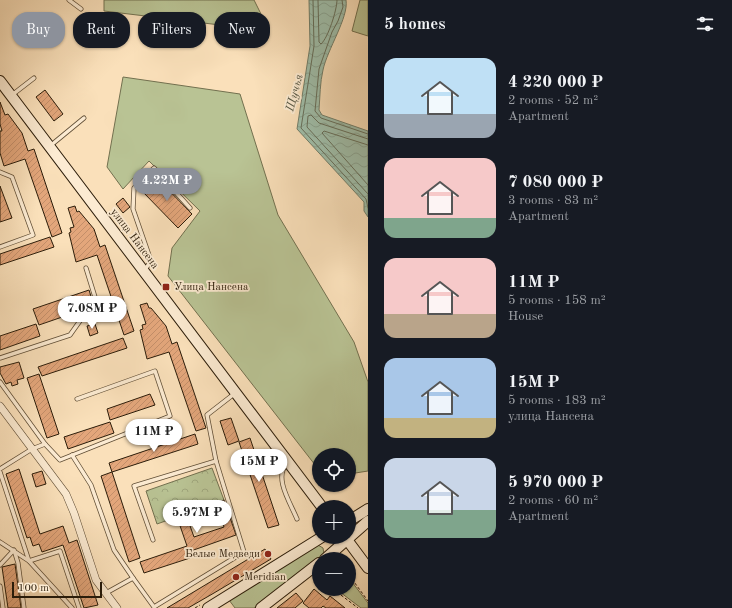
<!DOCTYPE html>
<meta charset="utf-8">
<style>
body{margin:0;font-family:"Old Standard TT",serif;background:#20242c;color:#f1f3f6;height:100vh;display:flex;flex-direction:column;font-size:15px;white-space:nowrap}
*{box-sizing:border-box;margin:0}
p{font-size:13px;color:#9ea1a6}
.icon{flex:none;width:22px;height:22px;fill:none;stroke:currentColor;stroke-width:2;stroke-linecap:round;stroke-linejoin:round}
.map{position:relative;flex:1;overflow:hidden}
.panel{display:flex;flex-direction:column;background:#171b24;width:364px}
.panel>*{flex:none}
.top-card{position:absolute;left:12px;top:12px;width:296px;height:36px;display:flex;gap:8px}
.buttons{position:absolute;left:312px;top:448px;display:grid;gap:8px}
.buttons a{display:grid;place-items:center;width:44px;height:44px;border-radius:50%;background:#171b24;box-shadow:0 1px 3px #0004;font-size:20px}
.scale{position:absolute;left:12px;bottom:10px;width:90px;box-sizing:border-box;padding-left:4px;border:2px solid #2c1d0a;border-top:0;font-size:11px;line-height:14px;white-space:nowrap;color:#2c1d0a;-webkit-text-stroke:3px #fcebd2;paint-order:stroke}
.price{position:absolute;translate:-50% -34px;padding:0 9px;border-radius:14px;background:#fff;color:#222;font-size:13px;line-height:26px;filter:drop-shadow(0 1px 2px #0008)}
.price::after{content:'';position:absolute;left:50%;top:24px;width:12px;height:9px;margin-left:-6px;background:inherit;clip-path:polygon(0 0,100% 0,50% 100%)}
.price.active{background:#8c9099;color:#fff}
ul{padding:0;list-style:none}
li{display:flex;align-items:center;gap:12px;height:100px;padding:0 16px}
li span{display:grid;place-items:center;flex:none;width:112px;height:80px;border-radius:12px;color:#555}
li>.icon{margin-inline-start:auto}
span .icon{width:48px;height:48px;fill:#fffc;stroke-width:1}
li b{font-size:17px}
h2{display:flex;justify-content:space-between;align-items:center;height:48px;padding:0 16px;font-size:17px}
.pill{padding:0 14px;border-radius:16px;background:#171b24;box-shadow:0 1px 3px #0004;font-size:14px;line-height:36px}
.pill.active{background:#8c9099;color:#fff}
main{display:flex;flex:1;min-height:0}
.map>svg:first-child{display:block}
</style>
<main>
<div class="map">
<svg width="368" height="608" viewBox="0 0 368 608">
<defs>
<pattern id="forest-crowns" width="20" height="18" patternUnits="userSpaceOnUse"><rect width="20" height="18" fill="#b9c394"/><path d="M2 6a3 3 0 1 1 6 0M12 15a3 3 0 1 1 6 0" fill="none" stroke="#9fa77e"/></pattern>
<pattern id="water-waves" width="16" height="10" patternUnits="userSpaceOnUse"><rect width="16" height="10" fill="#9fbeaa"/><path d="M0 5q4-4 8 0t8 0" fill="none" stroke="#89a391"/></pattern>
<pattern id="building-hatch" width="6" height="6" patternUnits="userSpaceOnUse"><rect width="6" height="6" fill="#e3a67b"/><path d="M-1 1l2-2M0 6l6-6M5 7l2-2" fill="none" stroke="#c38e69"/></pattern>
</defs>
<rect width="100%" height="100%" fill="#fae0ba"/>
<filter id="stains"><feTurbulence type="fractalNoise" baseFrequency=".005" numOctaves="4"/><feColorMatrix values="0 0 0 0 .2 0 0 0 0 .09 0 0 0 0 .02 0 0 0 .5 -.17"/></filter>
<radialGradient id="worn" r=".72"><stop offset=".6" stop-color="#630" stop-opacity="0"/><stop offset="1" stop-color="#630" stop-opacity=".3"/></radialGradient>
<g fill="#b9c394" stroke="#72704f">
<path d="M104,0H254L264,20L245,28L104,11Z"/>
<path d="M360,0H368V36L352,31Z"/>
<path d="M123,77L240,94L278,215L354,342L368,382V471L349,474V455H319V470L168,276L172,248L200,211L149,161L123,189L107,167Z"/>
<path d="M318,545L323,548L324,554L254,608H235L229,600Z"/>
<path d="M349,578L368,603V608H361L336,589H349Z"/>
</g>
<path fill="url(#forest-crowns)" stroke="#72704f" d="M212,468L224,500L157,524L146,491Z"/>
<path fill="url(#water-waves)" stroke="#717e6a" d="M309,0H346C349,17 327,50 323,70C320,82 320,97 319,110L322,115L368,131V217L364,211V202L297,129L310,46Z"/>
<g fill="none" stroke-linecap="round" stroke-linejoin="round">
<g stroke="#666e5a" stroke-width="1">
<path d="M313,0L314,46L301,128L366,199L368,208"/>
<path d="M318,0L319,42L321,44C328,38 337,10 337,0"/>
<path d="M342,0L343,7L338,21L332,32L319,69L315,111L321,118L368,134"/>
<path d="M368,139L319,123L311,115L308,116L307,127L368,194"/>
<path d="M368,145L324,131L322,133L368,185"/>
</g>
</g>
<g fill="url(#building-hatch)" stroke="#2c1d0a" fill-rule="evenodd">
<path d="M45,90L63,114L54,121L36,97Z"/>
<path d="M0,102L5,115L8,114L22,133L28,151L34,149L62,233L52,237L25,159L4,166L0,153V131H2L0,124Z"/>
<path d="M156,177L192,214L178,228L142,191Z"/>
<path d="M0,186L12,218L0,222Z"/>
<path d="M123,198L130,207L123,213L116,204Z"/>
<path d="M75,206L77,212L79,211L94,229L100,247L105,245L134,331L124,335L97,255L76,262L69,233L71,232L70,228L74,227L68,208Z"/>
<path d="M50,237L54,247L0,265V254Z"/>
<path d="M89,290L94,306L39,325L33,309Z"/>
<path d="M147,303L149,308H151L166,326L172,344L177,342L206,428L196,431L169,352L147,359L140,330L143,329L142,325L146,324L140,305Z"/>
<path d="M36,324L40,336L0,350V336Z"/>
<path d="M95,324L98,333L90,336L87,326Z"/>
<path d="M123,338L127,348L42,376L38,367Z"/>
<path d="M19,362L24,378L17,380L18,384L12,386L11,382L6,384L0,373V367Z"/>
<path d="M39,374L59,434L47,438L27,378Z"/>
<path d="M150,394L155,405L110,420L107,409Z"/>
<path d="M231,418L239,441L228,445L220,421Z"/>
<path d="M110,422L114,433L68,449L64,437Z"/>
<path d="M195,434L198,444L112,472L109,463Z"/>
<path d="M250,438L279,525L268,528L239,442Z"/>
<path d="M19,469L40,534L63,526L69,543L77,540L98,605L84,608L63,545L42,552L39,544L33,546L30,537L27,538L6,474Z"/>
<path d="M42,471L46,484L36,487L32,474Z"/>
<path d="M112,472L140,558L129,562L101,476Z"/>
<path d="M224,500L236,535L188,552L190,558L144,573L140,562L187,546L177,517ZM219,513L224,527L194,537L189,523Z"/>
<path d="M265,549L271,559L214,593L188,608H167Z"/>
<path d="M15,564L21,608H8L2,567Z"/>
<path d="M314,589L327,600L330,596L345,608H326L323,606L321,608H309L303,603Z"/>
<path d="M296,593L303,601L295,608H277Z"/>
</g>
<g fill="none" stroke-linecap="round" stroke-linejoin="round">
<g stroke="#604e36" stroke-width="5">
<g id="lane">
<path d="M69,0L81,9"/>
<path d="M12,95L34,78"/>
<path d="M50,146L84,118"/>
<path d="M0,172L12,177L33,235L0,247"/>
<path d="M144,271L151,261L133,209L134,188L154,168L190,208"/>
<path d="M0,358L70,335L82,318L99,310L86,268"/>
<path d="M0,382L45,444"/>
<path d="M72,455L91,485L114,550L133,578"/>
<path d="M216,461L207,415L234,394"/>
<path d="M287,464C273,477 291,504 297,519"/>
<path d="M0,469L32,449L45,444L60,460L170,416L155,371L77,399"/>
<path d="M0,472L29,561L60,551L79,608"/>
<path d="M0,542L29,561L72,608"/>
<path d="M0,565L14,550L18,563L24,608"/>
<path d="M0,586L3,608"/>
<path d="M106,593L133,578L154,607L244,552L216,461L134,486L153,540"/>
</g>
</g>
<g stroke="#604e36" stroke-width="8">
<path id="street" d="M0,406L66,494L74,513L96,580L117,608"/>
</g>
<g stroke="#2c1d0a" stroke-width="12">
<g id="secondary">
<path d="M0,81L322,507"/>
<path d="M349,521L368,509"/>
<path d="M345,537L368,568"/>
<path d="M325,559L368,521"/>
<path d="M208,608L322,537"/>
<path d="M261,608L319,563"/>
</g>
</g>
<g stroke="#2c1d0a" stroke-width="1" stroke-dasharray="3 2" stroke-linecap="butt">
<path d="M349,575L368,601"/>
<path d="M333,589L358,608"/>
<path d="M195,608L200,605"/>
</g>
<use href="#lane" stroke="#fcebd2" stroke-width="3.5"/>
<use href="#street" stroke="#fcebd2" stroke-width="7"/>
<use href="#secondary" stroke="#fcebd2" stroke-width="10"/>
</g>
<g fill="#8f2418" stroke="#fcebd2" stroke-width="1.5">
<rect x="162" y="283" width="8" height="8" rx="2"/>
<circle cx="268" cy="554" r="4"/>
<circle cx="236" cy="577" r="4"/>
</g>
<g text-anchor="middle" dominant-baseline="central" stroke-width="3.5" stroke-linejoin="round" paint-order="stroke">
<g font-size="11" fill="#2c1d0a" stroke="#fcebd2">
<text transform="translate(134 239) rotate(53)">улица Нансена</text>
</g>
<g font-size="11" fill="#2c1d0a" stroke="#fcebd2" text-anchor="start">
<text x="174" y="287">Улица Нансена</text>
<text x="260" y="554" text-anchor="end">Белые Медведи</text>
<text x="244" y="577">Meridian</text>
</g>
<g font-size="12" font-style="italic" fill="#545542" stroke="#fcebd2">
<text transform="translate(295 93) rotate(-75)">Щучья</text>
</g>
</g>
<rect width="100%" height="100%" filter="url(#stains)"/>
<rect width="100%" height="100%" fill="url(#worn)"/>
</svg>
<div class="buttons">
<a><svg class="icon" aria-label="locate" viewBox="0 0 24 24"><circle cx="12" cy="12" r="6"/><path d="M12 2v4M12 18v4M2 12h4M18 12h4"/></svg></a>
<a>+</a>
<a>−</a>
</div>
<div class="scale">100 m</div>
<b class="price active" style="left:167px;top:202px">4.22M ₽</b>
<b class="price" style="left:92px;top:330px">7.08M ₽</b>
<b class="price" style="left:154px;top:453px">11M ₽</b>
<b class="price" style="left:259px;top:483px">15M ₽</b>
<b class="price" style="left:197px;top:534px">5.97M ₽</b>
<div class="top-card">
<a class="pill active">Buy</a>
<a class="pill">Rent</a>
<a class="pill">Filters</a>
<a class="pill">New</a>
</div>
</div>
<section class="panel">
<h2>5 homes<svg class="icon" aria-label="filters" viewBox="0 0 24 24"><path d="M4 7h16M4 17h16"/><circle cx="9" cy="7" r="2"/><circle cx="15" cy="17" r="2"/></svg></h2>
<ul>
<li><span style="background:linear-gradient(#bfe0f5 70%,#9aa5b1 0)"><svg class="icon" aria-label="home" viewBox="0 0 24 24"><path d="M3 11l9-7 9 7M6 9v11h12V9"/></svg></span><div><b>4 220 000 ₽</b><p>2 rooms · 52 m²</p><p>Apartment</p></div></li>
<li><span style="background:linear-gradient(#f6c9c9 75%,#7fa58c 0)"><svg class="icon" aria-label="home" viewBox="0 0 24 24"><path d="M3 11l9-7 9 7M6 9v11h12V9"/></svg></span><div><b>7 080 000 ₽</b><p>3 rooms · 83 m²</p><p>Apartment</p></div></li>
<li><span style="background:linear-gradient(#f6c9c9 70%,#b9a48a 0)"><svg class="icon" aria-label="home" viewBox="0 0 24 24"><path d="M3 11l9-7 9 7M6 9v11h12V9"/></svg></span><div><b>11M ₽</b><p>5 rooms · 158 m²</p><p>House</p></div></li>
<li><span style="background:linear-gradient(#a9c7e8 75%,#c2b280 0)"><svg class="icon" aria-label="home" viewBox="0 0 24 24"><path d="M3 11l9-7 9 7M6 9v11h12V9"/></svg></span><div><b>15M ₽</b><p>5 rooms · 183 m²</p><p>улица Нансена</p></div></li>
<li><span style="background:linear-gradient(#c9d6e8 65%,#7fa58c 0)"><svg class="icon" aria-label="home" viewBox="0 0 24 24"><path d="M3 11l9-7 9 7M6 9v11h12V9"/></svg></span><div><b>5 970 000 ₽</b><p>2 rooms · 60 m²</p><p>Apartment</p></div></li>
</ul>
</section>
</main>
